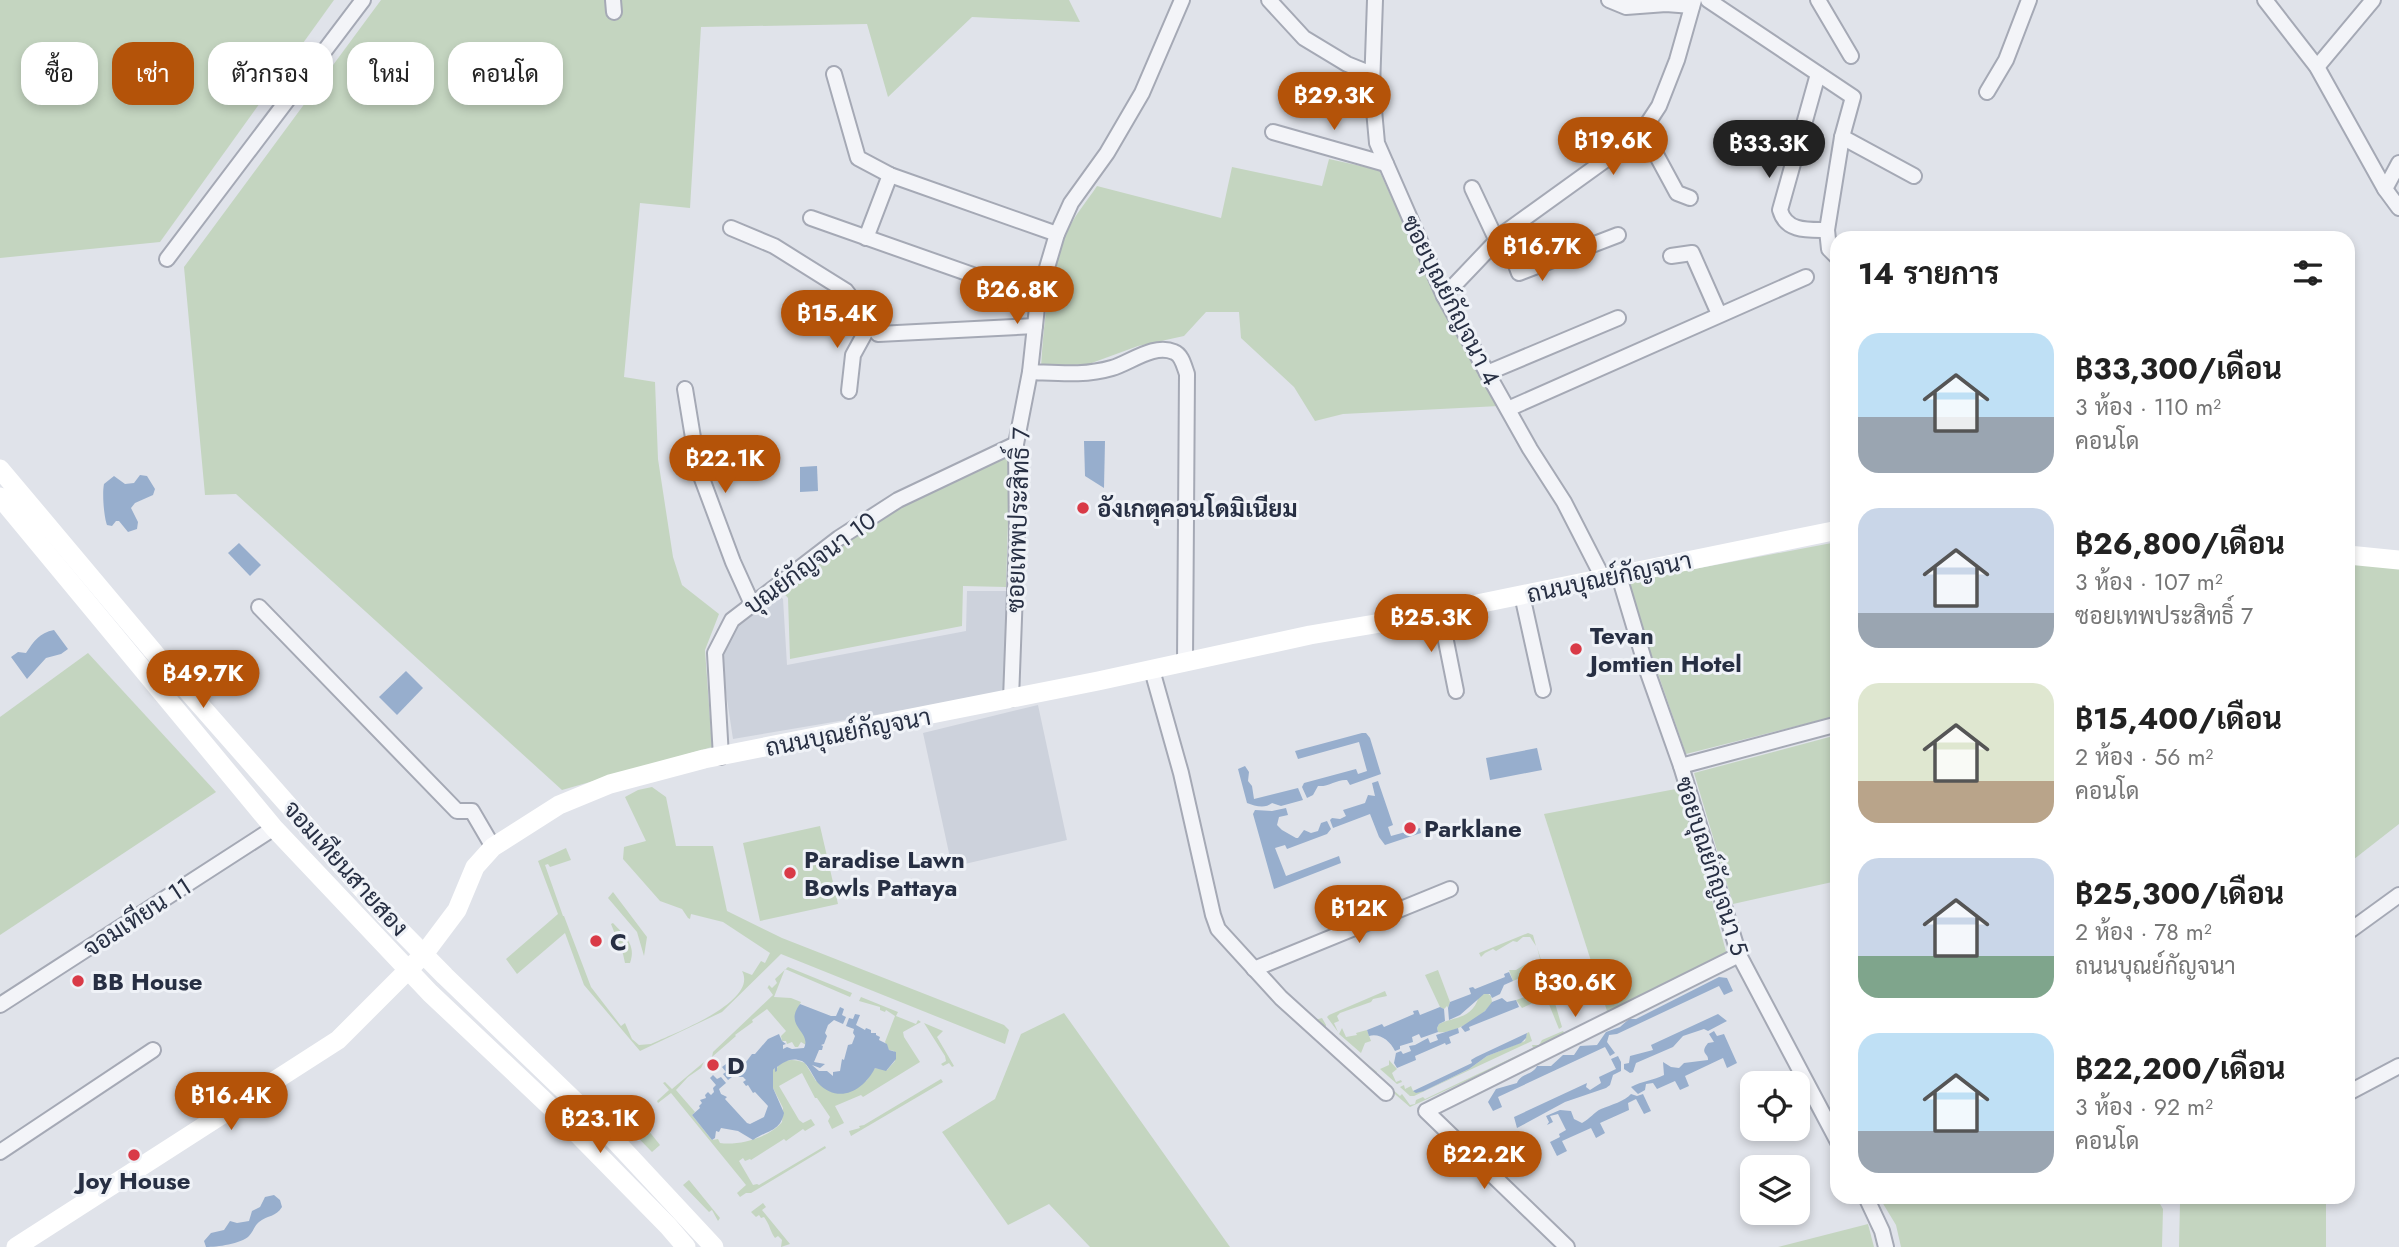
<!DOCTYPE html>
<html lang="th">
<meta charset="utf-8">
<style>
body{margin:0;font-family:Jost,Sarabun,sans-serif;background:#f6f6f6;color:#222;height:100vh;display:flex;flex-direction:column;font-size:26px;white-space:nowrap}
*{box-sizing:border-box;margin:0}
p{font-size:23px;color:#767676}
.icon{flex:none;width:38px;height:38px;fill:none;stroke:currentColor;stroke-width:2;stroke-linecap:round;stroke-linejoin:round}
.map{position:relative;flex:1;overflow:hidden}
.details{position:absolute;left:1830px;top:231px;width:525px;height:973px;display:flex;flex-direction:column;background:#fff;border-radius:21px;box-shadow:0 4px 10px #0003}
.details>*{flex:none}
.banner{position:absolute;left:21px;top:42px;width:665px;height:63px;display:flex;gap:14px}
.buttons{position:absolute;left:1740px;top:1071px;display:grid;gap:14px}
.buttons a{display:grid;place-items:center;width:70px;height:70px;border-radius:14px;background:#fff;box-shadow:0 4px 10px #0003;font-size:35px}
.price{position:absolute;translate:-50% -60px;padding:0 16px;border-radius:24px;background:#b45309;color:#fff;font-size:23px;line-height:46px;filter:drop-shadow(0 2px 4px #0008)}
.price::after{content:'';position:absolute;left:50%;top:42px;width:21px;height:16px;margin-left:-10px;background:inherit;clip-path:polygon(0 0,100% 0,50% 100%)}
.price.selected{background:#222;color:#fff}
ul{padding:0;list-style:none}
li{display:flex;align-items:center;gap:21px;height:175px;padding:0 28px}
li span{display:grid;place-items:center;flex:none;width:196px;height:140px;border-radius:21px;color:#555}
li>.icon{margin-inline-start:auto}
span .icon{width:84px;height:84px;fill:#fffc;stroke-width:1}
li b{font-size:30px}
h2{display:flex;justify-content:space-between;align-items:center;height:84px;padding:0 28px;font-size:30px}
.chip{padding:0 24px;border-radius:21px;background:#fff;box-shadow:0 4px 10px #0003;font-size:24px;line-height:63px}
.chip.selected{background:#b45309;color:#fff}
.map>svg:first-child{display:block}
</style>
<div class="map">
<svg width="2399" height="1247" viewBox="0 0 2399 1247">
<rect width="100%" height="100%" fill="#e0e3ea"/>
<g fill="#cdd2dc">
<path d="M967,591H1009L1006,693L733,739L720,653L737,622L777,593L783,599L787,665L966,631Z"/>
<path d="M1038,705L1067,840L952,867L923,733Z"/>
</g>
<g fill="#c4d5c0">
<path d="M0,0H334L160,242L0,258Z"/>
<path d="M381,0H1069L1080,22L972,17L888,97L867,24L701,27L690,208L640,203L624,377L655,382L658,459L673,557L682,585L719,614L705,650L712,747L562,790L236,494L205,495L184,267Z"/>
<path d="M1329,159L1379,170L1441,306L1499,406L1343,414L1315,421L1294,387L1241,338L1239,312H1206L1184,336L1138,346L1089,364L1041,367C1044,320 1048,276 1067,232C1074,216 1087,201 1097,186L1221,218L1232,167L1322,186Z"/>
<path d="M1010,452L1006,587L963,586L962,626L790,659L788,598L780,589L894,507Z"/>
<path d="M1837,542V716L1686,754L1626,582Z"/>
<path d="M2349,562L2399,566V824L2349,863Z"/>
<path d="M88,653L216,792L0,935V717Z"/>
<path d="M1837,735V881L1733,904L1694,773Z"/>
<path d="M652,787L666,797L676,846H713L727,911L782,938L1004,1025L1009,1030L1005,1044L781,954L722,1012L640,1051L584,985L565,933L517,974L506,959L558,914L538,861L566,848L571,860L550,867L548,864L545,865L563,916H564L591,987L621,1026L625,1023L632,1039L639,1045L651,1044C672,1034 759,1002 742,971L752,975L761,961L765,963L770,953L723,922L691,914L690,919L688,918L682,909L660,901L623,859L624,847L646,841L625,797L638,790Z"/>
<path d="M1681,788L1727,955L1607,1011L1544,814Z"/>
<path d="M820,826L838,904L760,921L743,843Z"/>
<path d="M613,892L647,937L644,956L637,932L608,898Z"/>
<path d="M613,923C624,935 637,945 630,963H625L623,954L611,924Z"/>
<path d="M1528,933L1533,935L1536,946L1530,937H1523L1517,942L1513,941L1496,951L1493,949L1485,953L1481,957L1479,953Z"/>
<path d="M1537,947L1542,963L1532,968L1536,980L1545,977L1547,981L1538,985L1543,996L1552,993L1562,1027L1559,1029L1546,997L1522,1008L1516,1000L1530,995L1528,991L1534,988L1530,980L1524,981L1522,977L1513,981L1509,970H1516L1529,962L1531,965L1540,959Z"/>
<path d="M788,967L852,993L850,997L785,969L774,997L791,998L801,1002C792,1017 806,1031 806,1045L801,1042L798,1047H795L792,1042L787,1044L786,1041H782L781,1036L786,1031L767,1009L752,1020L753,1022L735,1035L736,1036L712,1057L713,1052L773,995L768,988L767,989L769,985L772,988L777,983L775,979Z"/>
<path d="M1438,970L1450,1002L1448,1008L1447,1006L1444,1009L1440,1007L1425,975Z"/>
<path d="M1385,991L1387,996L1373,999L1371,1002L1340,1013L1337,1016L1339,1021L1334,1023L1338,1032L1327,1017L1329,1015Z"/>
<path d="M1487,993L1491,996L1492,1002C1485,1016 1452,1035 1438,1032L1437,1028L1439,1024C1455,1016 1472,1020 1479,996Z"/>
<path d="M861,997L898,1012L896,1016L916,1024L918,1020L921,1022L903,1032L904,1037L920,1062L863,1097L861,1095L835,1106L844,1123L832,1129L828,1121L830,1117L817,1098H815L802,1073L779,1086L799,1120L803,1123L811,1119L815,1125L805,1131L803,1129L786,1141L784,1139L751,1160L750,1159L745,1161L743,1158L739,1161L753,1185L757,1184L759,1185L825,1146L826,1148L751,1193H746L740,1197L737,1193L746,1185L671,1093L658,1103L657,1101L669,1090L663,1083L665,1082L672,1089L704,1062L701,1068L688,1077L676,1090L695,1112L692,1115L712,1140L718,1139L720,1143C739,1146 770,1137 782,1122L783,1108L773,1088V1070L775,1068V1072C780,1058 793,1058 805,1063L816,1081H866L875,1068L887,1070L895,1061L894,1051L889,1050L885,1042L895,1016L886,1010L885,1012L880,1010V1007L859,1001Z"/>
<path d="M1064,1013L1230,1247H1090L1049,1204L1008,1225L942,1132L995,1099L1021,1034Z"/>
<path d="M1322,1018L1326,1025V1030L1333,1033L1331,1035L1377,1072L1376,1075L1400,1096L1402,1094L1410,1105L1415,1104L1416,1100L1423,1097L1425,1099L1533,1048L1532,1045H1539L1542,1040L1563,1031L1566,1035L1410,1107L1314,1025L1315,1020Z"/>
<path d="M924,1023L943,1031L937,1037L954,1066L952,1067L949,1063L943,1066L941,1064L946,1061L945,1056Z"/>
<path d="M1342,1028L1346,1037L1357,1035L1356,1033L1367,1030L1371,1041L1365,1043L1361,1053L1339,1034Z"/>
<path d="M1529,1032L1532,1041L1414,1096H1410L1400,1087L1404,1085L1405,1089L1411,1086L1413,1091H1424L1469,1069L1487,1056L1525,1041L1527,1033Z"/>
<path d="M1389,1060L1397,1069L1392,1073L1396,1082L1401,1080L1402,1082L1397,1084L1380,1069L1389,1065Z"/>
<path d="M941,1079L943,1082L851,1136L849,1131L860,1128L859,1126L864,1125Z"/>
<path d="M625,1101L660,1145L652,1152L612,1111Z"/>
<path d="M689,1180L720,1218L718,1221L712,1210L709,1212L683,1185Z"/>
<path d="M1879,1197H2156L2163,1209L2162,1247H1901L1896,1225Z"/>
<path d="M2177,1197H2326V1247H2179L2180,1202Z"/>
<path d="M763,1203L766,1207L762,1210L790,1244L781,1247L782,1240L778,1236L775,1238C770,1231 770,1225 764,1217L761,1218L759,1215L756,1217L751,1212Z"/>
<path d="M1868,1224L1874,1247H1778Z"/>
</g>
<g fill="#97aecd">
<path d="M1084,441H1105L1104,488L1085,476Z"/>
<path d="M817,466L818,491L800,492V467Z"/>
<path d="M140,475L147,476L155,489L153,495L135,503L131,508L138,522L137,529L128,532L119,521H116L112,526L107,525C104,517 102,494 104,484L114,476L125,484L134,483Z"/>
<path d="M239,543L261,565L250,576L228,553Z"/>
<path d="M54,630L68,649L61,654L46,658L27,679L11,657L18,652L26,653C34,641 39,633 54,630Z"/>
<path d="M406,671L423,688L397,715L379,697Z"/>
<path d="M1362,733H1366L1370,738L1381,774L1350,785L1347,780C1337,779 1329,787 1318,786L1313,795L1307,798L1302,787L1304,783L1356,769L1358,774L1367,771L1359,742L1298,759L1295,751Z"/>
<path d="M1537,748L1542,770L1490,780L1486,758Z"/>
<path d="M1245,766L1249,772L1248,781L1252,786L1254,799L1298,788L1303,800L1281,806L1272,803C1265,809 1255,806 1247,803L1238,769Z"/>
<path d="M1378,781L1393,825L1388,827L1391,836L1420,828L1421,833L1385,845L1379,837L1370,814L1333,828L1330,820L1332,818L1340,819L1346,816L1343,810L1365,803L1368,795L1375,796L1372,783Z"/>
<path d="M1286,808L1288,815L1279,817L1277,825L1282,830L1296,838H1298L1304,830L1311,833L1318,831L1321,823L1327,821L1331,829L1327,834L1287,849L1285,845L1275,848L1286,876L1339,856L1341,863L1274,889L1253,814L1255,810L1272,811Z"/>
<path d="M1509,972L1513,981L1504,985L1500,994L1492,998L1490,994H1484L1460,1015L1449,1020L1448,1008L1450,1002L1471,994L1469,988L1473,987L1475,989L1505,977L1504,974Z"/>
<path d="M1719,977L1727,978L1733,991L1724,995L1719,986L1617,1034L1609,1035L1607,1042L1615,1053L1610,1056L1605,1047L1498,1097L1502,1107L1493,1111L1488,1102L1496,1089L1517,1083C1521,1073 1533,1075 1537,1066H1551L1563,1055H1574L1580,1046L1597,1045L1606,1032L1620,1027L1629,1019H1636Z"/>
<path d="M1502,998L1507,1002L1516,1000L1519,1007L1469,1027L1470,1030L1465,1032L1461,1027L1485,1011L1492,1002Z"/>
<path d="M800,1004L831,1016H836L840,1007L844,1009L842,1015L846,1017L843,1024L834,1020L828,1025L825,1033L827,1036L824,1044L821,1045L823,1046L822,1050H819L814,1062L825,1064L820,1068L812,1065L819,1071H827L833,1076V1072L840,1071L842,1059L844,1060L848,1045L852,1044L855,1036L853,1033L854,1029L846,1026L849,1018L853,1019L855,1014L860,1015L856,1025L865,1030L866,1028L871,1030V1033H876V1035L880,1037L879,1040L887,1044L889,1050L896,1052V1059L886,1071L875,1068C864,1090 839,1105 818,1083C813,1077 809,1065 802,1061C792,1057 785,1061 777,1067V1071L775,1072V1068L773,1070V1088L784,1113C780,1132 767,1130 753,1140L738,1131L721,1128L719,1132L716,1131L715,1138L712,1140L692,1115L700,1108L699,1106L702,1103L700,1100L706,1098L705,1095L708,1092L711,1095L714,1092L713,1088L716,1085L710,1078L713,1075L717,1079L721,1077L726,1083L719,1089L721,1094L727,1097L725,1099L747,1123L750,1124L764,1117L768,1106L755,1092L753,1093L748,1085L746,1086L743,1082L746,1080L743,1077H739L736,1074L728,1080L723,1074L726,1072L722,1067L726,1064L732,1071L739,1069L743,1060L746,1062L752,1054H755L768,1039L779,1034L782,1041L786,1044L783,1045V1049L787,1047L792,1049L804,1048C812,1031 783,1027 800,1004Z"/>
<path d="M1440,1007L1444,1009L1445,1021L1439,1024L1437,1028L1438,1032L1421,1038L1419,1034L1412,1037L1413,1042L1400,1046V1049L1395,1051C1390,1041 1380,1033 1369,1036L1367,1030L1382,1024L1384,1027L1414,1014L1413,1011L1418,1010L1420,1015Z"/>
<path d="M1718,1014L1727,1021L1708,1031L1704,1029L1683,1036L1673,1047L1636,1063L1633,1072L1630,1073L1624,1069V1064L1629,1063L1630,1056L1653,1050L1651,1045Z"/>
<path d="M1458,1028L1459,1033L1449,1037L1451,1043L1446,1045L1445,1043L1415,1056L1416,1060L1397,1068L1394,1063L1396,1053L1401,1051L1403,1054L1411,1051L1409,1046L1415,1045L1428,1038L1430,1043L1438,1040L1436,1035Z"/>
<path d="M1714,1031L1717,1036L1724,1034L1737,1063L1727,1068L1723,1058L1685,1076L1689,1086L1680,1090L1675,1081L1657,1089L1653,1083L1646,1084L1645,1090L1638,1094L1631,1087C1642,1081 1654,1080 1664,1075L1663,1062L1671,1067L1679,1068L1684,1063L1708,1060C1709,1053 1699,1054 1708,1043L1714,1042L1709,1034Z"/>
<path d="M1527,1033L1526,1038L1521,1043L1487,1056L1469,1069L1424,1091L1416,1093L1413,1091L1472,1063L1471,1060L1476,1057Z"/>
<path d="M1618,1056L1621,1062V1071L1613,1075L1610,1085L1606,1088L1565,1102L1517,1128L1514,1117L1587,1083L1586,1087L1590,1090L1601,1083L1599,1077L1616,1069L1611,1059Z"/>
<path d="M1631,1094L1637,1096L1643,1094L1651,1111L1644,1114L1636,1099L1628,1103L1629,1110L1600,1123L1605,1133L1596,1138L1591,1128L1562,1141L1567,1151L1557,1156L1550,1142L1560,1137L1559,1134L1566,1130L1558,1114L1550,1116L1553,1122L1547,1125L1549,1122L1546,1116L1560,1110L1571,1111L1574,1119L1582,1123C1590,1119 1594,1112 1601,1109C1611,1105 1625,1101 1631,1094Z"/>
<path d="M274,1195L280,1200L282,1207C276,1217 268,1215 259,1222C254,1226 253,1232 249,1236C241,1244 217,1247 206,1247L204,1241L211,1233L224,1230L230,1221L237,1223L249,1221L252,1211L260,1207L265,1197Z"/>
</g>
<g fill="none" stroke-linecap="round" stroke-linejoin="round">
<g stroke="#a5a9b5" stroke-width="18">
<g id="street">
<path d="M613,0L614,12"/>
<path d="M1269,0L1304,38L1347,64L1372,74"/>
<path d="M1375,0L1372,88L1377,143L1444,296L1530,449L1564,502L1603,578"/>
<path d="M1609,0L1626,7L1666,4L1692,6"/>
<path d="M1708,0L1853,97L1842,137L1914,176"/>
<path d="M1818,0L1851,56"/>
<path d="M2265,0L2317,67L2385,189L2399,208"/>
<path d="M2317,67L2373,0"/>
<path d="M834,74L858,158L890,175L1057,234"/>
<path d="M1818,74L1780,210C1786,232 1808,230 1827,230"/>
<path d="M1987,92L2006,60L2029,0"/>
<path d="M1273,132L1386,164"/>
<path d="M1640,135L1651,145L1677,193L1690,198"/>
<path d="M1472,188L1496,239"/>
<path d="M2385,189L2399,163"/>
<path d="M811,218L1038,298"/>
<path d="M731,228L774,246L846,291L878,334L1035,326"/>
<path d="M1504,233L1519,273L1618,235"/>
<path d="M866,238L890,175"/>
<path d="M1671,256L1692,253L1719,314"/>
<path d="M1838,258L1829,249L1827,230L1842,137"/>
<path d="M167,259L363,0"/>
<path d="M1444,296L1504,233L1640,135L1659,106L1677,60L1694,0"/>
<path d="M1030,372C1058,373 1085,376 1112,368C1130,363 1154,343 1174,352C1182,355 1184,366 1187,374L1185,661"/>
<path d="M1487,373L1618,318"/>
<path d="M685,389L698,468L733,562L752,604"/>
<path d="M849,391L853,355L870,324"/>
<path d="M1508,409L1806,277"/>
<path d="M1619,576L1648,673L1681,766L1739,955L1838,1142"/>
<path d="M1522,595L1543,690"/>
<path d="M259,607L457,811H472L493,847"/>
<path d="M1440,611L1456,691"/>
<path d="M1152,670L1181,773L1213,915L1218,929L1281,998L1386,1093"/>
<path d="M1011,699L1017,538L1016,444L1030,372L1038,298L1057,234L1071,203L1107,153L1142,93L1182,0"/>
<path d="M721,757L715,653L732,620L839,538L898,500L1016,444"/>
<path d="M1681,766L1838,724"/>
<path d="M2348,932L2399,895"/>
<path d="M1254,969L1450,889"/>
<path d="M0,1005L274,828"/>
<path d="M2348,1093L2399,1066"/>
<path d="M0,1152L153,1050"/>
<path d="M1866,1197L1882,1231L1886,1247"/>
<path d="M1567,1247L1426,1111L1739,955"/>
</g>
</g>
<use href="#street" stroke="#f3f4f8" stroke-width="14"/>
<g stroke="#fff" stroke-width="19">
<path d="M0,469L163,663L384,914L445,976L605,1130L714,1247"/>
<path d="M0,497L274,828L430,993L556,1112L668,1226L686,1247"/>
<path d="M2348,555L2399,560"/>
<path d="M16,1247L338,1040L424,954L457,910L475,867L493,847L559,805L610,784L704,759L1098,681L1310,635L1404,619L1838,530"/>
</g>
</g>
<g fill="#d93a47" stroke="#eff2f7" stroke-width="2.5">
<circle cx="1083" cy="508" r="7"/>
<circle cx="1576" cy="649" r="7"/>
<circle cx="1410" cy="828" r="7"/>
<circle cx="790" cy="873" r="7"/>
<circle cx="596" cy="941" r="7"/>
<circle cx="78" cy="981" r="7"/>
<circle cx="713" cy="1065" r="7"/>
<circle cx="134" cy="1155" r="7"/>
</g>
<g text-anchor="middle" dominant-baseline="central" stroke-width="6" stroke-linejoin="round" paint-order="stroke">
<g font-size="24" fill="#272f43" stroke="#eff2f7">
<text transform="translate(1451 300) rotate(63)">ซอยบุณย์กัญจนา 4</text>
<text transform="translate(1018 520) rotate(-88)">ซอยเทพประสิทธิ์ 7</text>
<text transform="translate(810 563) rotate(-36)">บุณย์กัญจนา 10</text>
<text transform="translate(1609 577) rotate(-12)">ถนนบุณย์กัญจนา</text>
<text transform="translate(848 732) rotate(-11)">ถนนบุณย์กัญจนา</text>
<text transform="translate(1712 866) rotate(72)">ซอยบุณย์กัญจนา 5</text>
<text transform="translate(346 868) rotate(48)">จอมเทียนสายสอง</text>
<text transform="translate(137 917) rotate(-33)">จอมเทียน 11</text>
</g>
<g font-size="24" font-weight="bold" fill="#272f43" stroke="#eff2f7" text-anchor="start">
<text x="1097" y="508">อังเกตุคอนโดมิเนียม</text>
<text x="1590" y="635">Tevan<tspan x="1590" dy="28">Jomtien Hotel</tspan></text>
<text x="1424" y="828">Parklane</text>
<text x="804" y="859">Paradise Lawn<tspan x="804" dy="28">Bowls Pattaya</tspan></text>
<text x="610" y="941">C</text>
<text x="92" y="981">BB House</text>
<text x="727" y="1065">D</text>
<text x="134" y="1180" text-anchor="middle">Joy House</text>
</g>
</g>
</svg>
<div class="buttons">
<a><svg class="icon" aria-label="locate" viewBox="0 0 24 24"><circle cx="12" cy="12" r="6"/><path d="M12 2v4M12 18v4M2 12h4M18 12h4"/></svg></a>
<a><svg class="icon" aria-label="layers" viewBox="0 0 24 24"><path d="M12 4l9 5-9 5-9-5zM3 14l9 5 9-5"/></svg></a>
</div>
<b class="price" style="left:1334px;top:132px">฿29.3K</b>
<b class="price" style="left:1613px;top:177px">฿19.6K</b>
<b class="price selected" style="left:1769px;top:180px">฿33.3K</b>
<b class="price" style="left:1542px;top:283px">฿16.7K</b>
<b class="price" style="left:1017px;top:326px">฿26.8K</b>
<b class="price" style="left:837px;top:350px">฿15.4K</b>
<b class="price" style="left:725px;top:495px">฿22.1K</b>
<b class="price" style="left:1431px;top:654px">฿25.3K</b>
<b class="price" style="left:203px;top:710px">฿49.7K</b>
<b class="price" style="left:1359px;top:945px">฿12K</b>
<b class="price" style="left:1575px;top:1019px">฿30.6K</b>
<b class="price" style="left:231px;top:1132px">฿16.4K</b>
<b class="price" style="left:600px;top:1155px">฿23.1K</b>
<b class="price" style="left:1484px;top:1191px">฿22.2K</b>
<div class="banner">
<a class="chip">ซื้อ</a>
<a class="chip selected">เช่า</a>
<a class="chip">ตัวกรอง</a>
<a class="chip">ใหม่</a>
<a class="chip">คอนโด</a>
</div>
<section class="details">
<h2>14 รายการ<svg class="icon" aria-label="filters" viewBox="0 0 24 24"><path d="M4 7h16M4 17h16"/><circle cx="9" cy="7" r="2"/><circle cx="15" cy="17" r="2"/></svg></h2>
<ul>
<li><span style="background:linear-gradient(#bfe0f5 60%,#9aa5b1 0)"><svg class="icon" aria-label="home" viewBox="0 0 24 24"><path d="M3 11l9-7 9 7M6 9v11h12V9"/></svg></span><div><b>฿33,300/เดือน</b><p>3 ห้อง · 110 m²</p><p>คอนโด</p></div></li>
<li><span style="background:linear-gradient(#c9d6e8 75%,#9aa5b1 0)"><svg class="icon" aria-label="home" viewBox="0 0 24 24"><path d="M3 11l9-7 9 7M6 9v11h12V9"/></svg></span><div><b>฿26,800/เดือน</b><p>3 ห้อง · 107 m²</p><p>ซอยเทพประสิทธิ์ 7</p></div></li>
<li><span style="background:linear-gradient(#dfe7d0 70%,#b9a48a 0)"><svg class="icon" aria-label="home" viewBox="0 0 24 24"><path d="M3 11l9-7 9 7M6 9v11h12V9"/></svg></span><div><b>฿15,400/เดือน</b><p>2 ห้อง · 56 m²</p><p>คอนโด</p></div></li>
<li><span style="background:linear-gradient(#c9d6e8 70%,#7fa58c 0)"><svg class="icon" aria-label="home" viewBox="0 0 24 24"><path d="M3 11l9-7 9 7M6 9v11h12V9"/></svg></span><div><b>฿25,300/เดือน</b><p>2 ห้อง · 78 m²</p><p>ถนนบุณย์กัญจนา</p></div></li>
<li><span style="background:linear-gradient(#bfe0f5 70%,#9aa5b1 0)"><svg class="icon" aria-label="home" viewBox="0 0 24 24"><path d="M3 11l9-7 9 7M6 9v11h12V9"/></svg></span><div><b>฿22,200/เดือน</b><p>3 ห้อง · 92 m²</p><p>คอนโด</p></div></li>
</ul>
</section>
</div>
